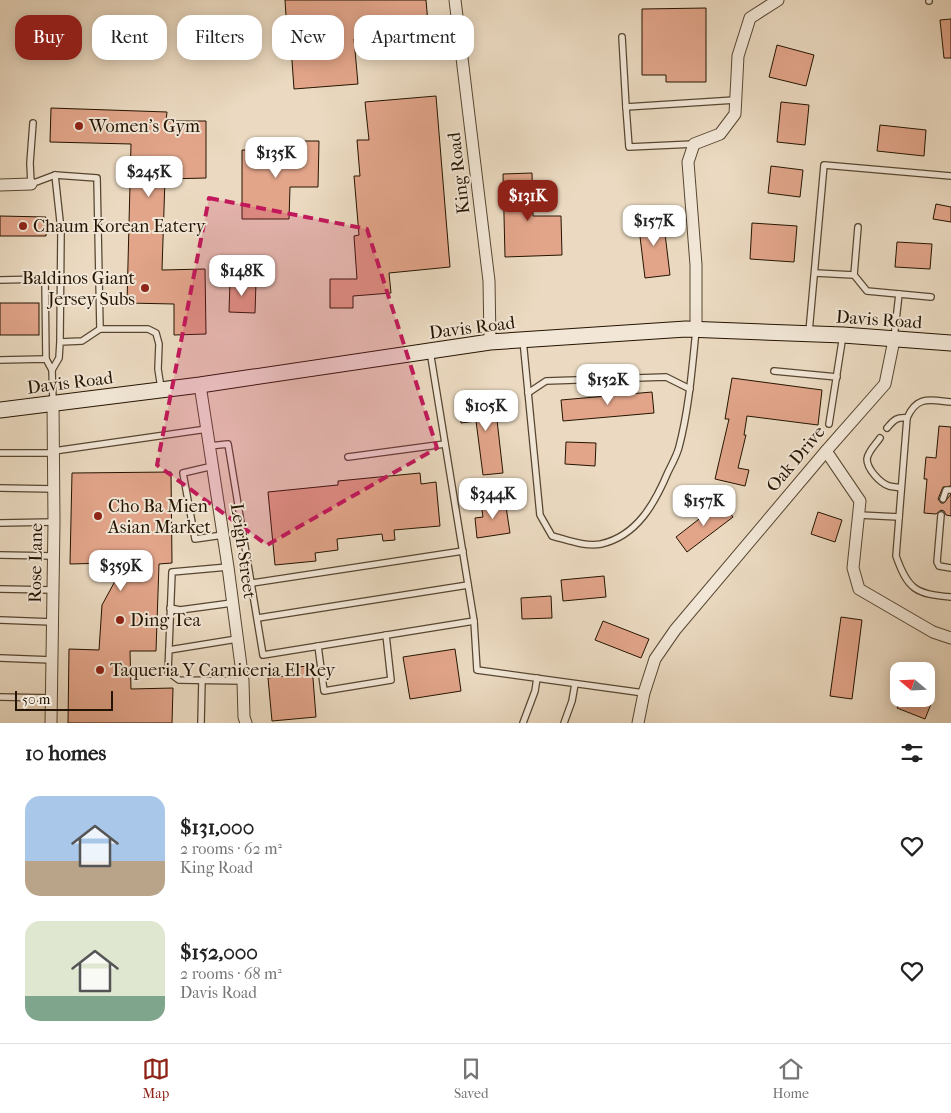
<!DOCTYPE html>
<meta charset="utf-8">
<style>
body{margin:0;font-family:"IM FELL French Canon",serif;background:#f6f6f6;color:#222;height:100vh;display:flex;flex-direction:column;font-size:19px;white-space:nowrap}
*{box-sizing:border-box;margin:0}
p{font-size:16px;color:#767676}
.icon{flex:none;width:28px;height:28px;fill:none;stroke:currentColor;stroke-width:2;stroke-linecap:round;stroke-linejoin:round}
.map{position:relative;height:723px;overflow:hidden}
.details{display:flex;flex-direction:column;background:#fff;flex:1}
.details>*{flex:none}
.hud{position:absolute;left:15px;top:15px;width:500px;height:45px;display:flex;gap:10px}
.needle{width:32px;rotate:289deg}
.tools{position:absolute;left:890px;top:662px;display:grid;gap:10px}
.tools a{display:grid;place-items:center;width:45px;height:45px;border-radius:10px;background:#fff;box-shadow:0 2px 12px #0003;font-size:25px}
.scale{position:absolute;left:15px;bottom:12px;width:98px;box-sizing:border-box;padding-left:5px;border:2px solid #241401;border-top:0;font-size:14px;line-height:18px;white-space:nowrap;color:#241401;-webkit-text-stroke:4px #f2e7d7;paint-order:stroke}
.price{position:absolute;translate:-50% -42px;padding:0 11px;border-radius:10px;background:#fff;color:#222;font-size:16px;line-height:32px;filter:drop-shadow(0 1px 2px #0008)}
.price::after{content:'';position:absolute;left:50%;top:30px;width:15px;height:11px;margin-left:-8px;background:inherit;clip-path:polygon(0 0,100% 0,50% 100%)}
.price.current{background:#8f2418;color:#fff}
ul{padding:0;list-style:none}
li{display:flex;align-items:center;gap:15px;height:125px;padding:0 25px}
li span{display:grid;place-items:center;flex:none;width:140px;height:100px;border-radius:15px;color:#555}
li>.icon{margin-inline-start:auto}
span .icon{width:60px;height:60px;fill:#fffc;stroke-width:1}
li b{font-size:21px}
h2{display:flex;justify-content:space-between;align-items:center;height:60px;padding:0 25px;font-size:21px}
.tag{padding:0 18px;border-radius:15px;background:#fff;box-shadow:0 2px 12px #0003;font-size:18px;line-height:45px}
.tag.current{background:#8f2418;color:#fff}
.menu{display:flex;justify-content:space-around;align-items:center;height:70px;border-top:1px solid #e0e0e0;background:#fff;font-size:14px;color:#767676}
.menu a{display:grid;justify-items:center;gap:2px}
.menu .current{color:#8f2418}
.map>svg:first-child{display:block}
</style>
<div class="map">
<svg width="951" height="723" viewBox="0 0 951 723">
<rect width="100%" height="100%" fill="#ebdac1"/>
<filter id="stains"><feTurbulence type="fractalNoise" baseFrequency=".004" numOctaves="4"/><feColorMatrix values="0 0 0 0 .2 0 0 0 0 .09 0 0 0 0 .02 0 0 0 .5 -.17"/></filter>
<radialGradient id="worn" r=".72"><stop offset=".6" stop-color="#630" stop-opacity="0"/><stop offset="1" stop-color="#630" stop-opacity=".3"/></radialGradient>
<g fill="#e2a58a" stroke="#241401">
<path d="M285,0H426L429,35L404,37V34L354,39L358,84L294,89L291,47H288Z"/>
<path d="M706,8V82H666V75H642V9Z"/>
<path d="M951,19V58H944L940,20Z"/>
<path d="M777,45L814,55L806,86L769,77Z"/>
<path d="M436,96L450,267L389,273L391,293L353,296V308H330V279H357L354,236L359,235L354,176H360L357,140H369L365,102Z"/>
<path d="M781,102L809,105L805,145L777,142Z"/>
<path d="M51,108L167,112L166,121H206V178L165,179L162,270L205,269L206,334L174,335V304L127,303L131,144L50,142Z"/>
<path d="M880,125L926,130L924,156L877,151Z"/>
<path d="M300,141H319L318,187H290L289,219H242V150H300Z"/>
<path d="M771,166L803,170L800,197L768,193Z"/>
<path d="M532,173L533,216H561L562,255L505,257L503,174Z"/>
<path d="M936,204L951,207V222L933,219Z"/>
<path d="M0,216L46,217V236H0Z"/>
<path d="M663,217L670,275L645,278L638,220Z"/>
<path d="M752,223L797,226L794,262L750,259Z"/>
<path d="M897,242L932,244L930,269L895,267Z"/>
<path d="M230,281L256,282L255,313L229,312Z"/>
<rect x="0" y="303" width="39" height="32"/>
<path d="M732,378L822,390L818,425L747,416L744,435H746L738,468L749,470L745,486L715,479L729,419H725Z"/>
<path d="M652,392L654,413L563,421L561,400Z"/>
<path d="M501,400L504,419L497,420L503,473L483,475L476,421L461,423L459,405Z"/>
<path d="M939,426L951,427V486L943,487L938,499L941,503H944L951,494V516L946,515L944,511L941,510L936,514L924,513L927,479H924L926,457L936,458Z"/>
<path d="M566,442L596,443L595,466L565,464Z"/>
<path d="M171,472L172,563L159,564L156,651H130L131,689L173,688L172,723H68L69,649L99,650L102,605L120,572L110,563L70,564L72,473Z"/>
<path d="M420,473L421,484L436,482L440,526L394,530L395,540L383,541L382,534L337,539L338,550L315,553L316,561L275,565L268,492L338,485V481Z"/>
<path d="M505,500L510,533L477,538L475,518L483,517L481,503Z"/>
<path d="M721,502L733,517L687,552L676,537Z"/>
<path d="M818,512L842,520L835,542L811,534Z"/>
<path d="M604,576L606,597L563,601L561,580Z"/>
<path d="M551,596L552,618L522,619L521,598Z"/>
<path d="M841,617L862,620L852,699L830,696Z"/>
<path d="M603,621L649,639L641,658L595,640Z"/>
<path d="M455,649L461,691L410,699L403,657Z"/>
<path d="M312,666L316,717L272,721L268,678L294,675V667Z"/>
<path d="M901,699H933L925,719L897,708Z"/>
</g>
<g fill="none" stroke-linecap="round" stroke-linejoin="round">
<g stroke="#564631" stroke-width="8">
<g id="lane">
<path d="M929,0V1"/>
<path d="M622,37L626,107L735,100"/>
<path d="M626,107L629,147L694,144"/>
<path d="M33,123L30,163L31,184L55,175"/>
<path d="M815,273L854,275L858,227"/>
<path d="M854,275L867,291L931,297"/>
<path d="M0,280L45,279L46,359"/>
<path d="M100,329H148L156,333L159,344L158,369L161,388"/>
<path d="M809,332L824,165L951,176"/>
<path d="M894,338L899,294"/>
<path d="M523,340L540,515L552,536C568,540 585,547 601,544C637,536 655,503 668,472C672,464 677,455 679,447C689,409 692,369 696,330"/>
<path d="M0,360L46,359L52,370"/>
<path d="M774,371L837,377"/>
<path d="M528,393L546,381L666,377L690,389"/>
<path d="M53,401L52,370L59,358L60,342L61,230L55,175L97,178L100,329L82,341L60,342"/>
<path d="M951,402C930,400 917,395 907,418L896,556C908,590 916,594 951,597"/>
<path d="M829,424L843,335"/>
<path d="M887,428C894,420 896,417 907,418"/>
<path d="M880,438C876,444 868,451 867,459C867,469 880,483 889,486C893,487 898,487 901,488"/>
<path d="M209,446L228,444L263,655L474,621L430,351"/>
<path d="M54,451L207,429"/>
<path d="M0,453H53"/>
<path d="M348,457L445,444"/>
<path d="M213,466L183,473L195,539L223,535"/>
<path d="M0,488L54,489"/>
<path d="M943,499L946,490H950"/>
<path d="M859,515L899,517"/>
<path d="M941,515L937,562L939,566L951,568"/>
<path d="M0,523L54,522"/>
<path d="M0,555L54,556"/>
<path d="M228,567L172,572L168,672L179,680L243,681"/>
<path d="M252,583L463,551"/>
<path d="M0,589L53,590"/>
<path d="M170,608L180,610L232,603"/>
<path d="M258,618L468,585"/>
<path d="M0,620L53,622"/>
<path d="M474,621L477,670L644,693"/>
<path d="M318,646L324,691L391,680L386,635"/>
<path d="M169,650L237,639"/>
<path d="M0,658L52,660"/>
<path d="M0,697L51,698"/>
<path d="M201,723L202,680"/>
<path d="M523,723L535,691L537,678"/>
<path d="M564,723L572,701L575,684"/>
</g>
</g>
<g stroke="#564631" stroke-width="13">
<g id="street">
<path d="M455,0L489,281L490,342"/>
<path d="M0,185L31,184"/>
<path d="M696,330V265L688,162L694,144L720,134L735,114L738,56L750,18L778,0"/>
<path d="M200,385L228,567L243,681L244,717L246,723"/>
<path d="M826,451L860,501L853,568L859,589L933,632L951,638"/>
<path d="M51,723L54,522L53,403"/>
<path d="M638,723L644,693L655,659L675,630L826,451L885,384L894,340"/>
</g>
</g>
<g stroke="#241401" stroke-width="17">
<path id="secondary" d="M0,410L200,385L490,342L686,329L843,335L951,343"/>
</g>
<use href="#lane" stroke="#f2e7d7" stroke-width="5.5"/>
<use href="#street" stroke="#f2e7d7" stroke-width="11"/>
<use href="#secondary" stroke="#f2e7d7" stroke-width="15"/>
</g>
<path fill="#c2185b" fill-opacity="0.2" stroke="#c2185b" stroke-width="4" stroke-dasharray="10 6" stroke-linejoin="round" d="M209,198L367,229L437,448L267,545L157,465Z"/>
<g fill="#8f2418" stroke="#f2e7d7" stroke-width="2">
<circle cx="79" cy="126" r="5"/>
<circle cx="23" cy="226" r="5"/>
<circle cx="145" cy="288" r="5"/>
<circle cx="98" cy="516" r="5"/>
<circle cx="120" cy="620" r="5"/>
<circle cx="100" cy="670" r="5"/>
</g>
<g text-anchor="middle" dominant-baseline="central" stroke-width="4" stroke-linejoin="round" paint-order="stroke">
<g font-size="18" fill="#241401" stroke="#f2e7d7" text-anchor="start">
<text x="89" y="126">Women's Gym</text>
<text x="33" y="226">Chaum Korean Eatery</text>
<text x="135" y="278" text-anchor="end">Baldinos Giant<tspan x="135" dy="21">Jersey Subs</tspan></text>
<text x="108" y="506">Cho Ba Mien<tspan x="108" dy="21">Asian Market</tspan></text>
<text x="130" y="620">Ding Tea</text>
<text x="110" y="670">Taqueria Y Carniceria El Rey</text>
</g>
<g font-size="18" fill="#241401" stroke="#f2e7d7">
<text transform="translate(459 173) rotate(-97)">King Road</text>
<text transform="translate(879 320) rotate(4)">Davis Road</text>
<text transform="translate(472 328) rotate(-7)">Davis Road</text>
<text transform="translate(70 383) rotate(-7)">Davis Road</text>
<text transform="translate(796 459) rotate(-50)">Oak Drive</text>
<text transform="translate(243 551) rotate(82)">Leigh Street</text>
<text transform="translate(36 563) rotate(-89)">Rose Lane</text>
</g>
</g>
<rect width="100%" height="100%" filter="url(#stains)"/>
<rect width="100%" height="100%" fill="url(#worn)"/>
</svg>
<div class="tools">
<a><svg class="needle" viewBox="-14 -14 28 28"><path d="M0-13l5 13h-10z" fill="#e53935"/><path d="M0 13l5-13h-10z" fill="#767676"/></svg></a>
</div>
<div class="scale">50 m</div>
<b class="price" style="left:276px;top:179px">$135K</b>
<b class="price" style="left:149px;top:198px">$245K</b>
<b class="price current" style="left:528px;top:222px">$131K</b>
<b class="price" style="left:654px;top:247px">$157K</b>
<b class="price" style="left:242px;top:297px">$148K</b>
<b class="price" style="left:608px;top:406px">$152K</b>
<b class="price" style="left:486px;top:432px">$105K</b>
<b class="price" style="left:493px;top:520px">$344K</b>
<b class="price" style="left:704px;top:527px">$157K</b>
<b class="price" style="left:121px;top:592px">$359K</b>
<div class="hud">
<a class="tag current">Buy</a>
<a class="tag">Rent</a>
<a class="tag">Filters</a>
<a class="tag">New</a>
<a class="tag">Apartment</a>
</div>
</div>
<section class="details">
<h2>10 homes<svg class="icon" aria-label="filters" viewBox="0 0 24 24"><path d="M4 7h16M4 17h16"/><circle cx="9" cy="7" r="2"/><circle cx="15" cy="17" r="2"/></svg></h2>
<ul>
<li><span style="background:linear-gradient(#a9c7e8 65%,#b9a48a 0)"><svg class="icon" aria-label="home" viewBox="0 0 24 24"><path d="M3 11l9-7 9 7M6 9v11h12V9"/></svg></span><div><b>$131,000</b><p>2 rooms · 62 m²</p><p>King Road</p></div><svg class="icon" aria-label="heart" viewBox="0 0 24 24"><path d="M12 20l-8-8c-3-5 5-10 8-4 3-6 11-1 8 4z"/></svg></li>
<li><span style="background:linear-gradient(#dfe7d0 75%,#7fa58c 0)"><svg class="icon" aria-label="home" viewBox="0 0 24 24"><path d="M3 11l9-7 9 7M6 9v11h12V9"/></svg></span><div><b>$152,000</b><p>2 rooms · 68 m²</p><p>Davis Road</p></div><svg class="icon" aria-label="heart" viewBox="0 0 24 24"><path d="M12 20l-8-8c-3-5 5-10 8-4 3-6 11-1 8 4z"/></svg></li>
</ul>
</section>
<nav class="menu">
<a class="current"><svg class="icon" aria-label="map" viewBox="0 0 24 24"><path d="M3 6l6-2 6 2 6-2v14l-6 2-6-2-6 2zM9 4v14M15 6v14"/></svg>Map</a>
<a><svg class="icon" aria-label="saved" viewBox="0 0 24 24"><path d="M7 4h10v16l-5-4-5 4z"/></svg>Saved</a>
<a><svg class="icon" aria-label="home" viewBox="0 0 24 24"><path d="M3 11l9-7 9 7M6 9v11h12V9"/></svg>Home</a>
</nav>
